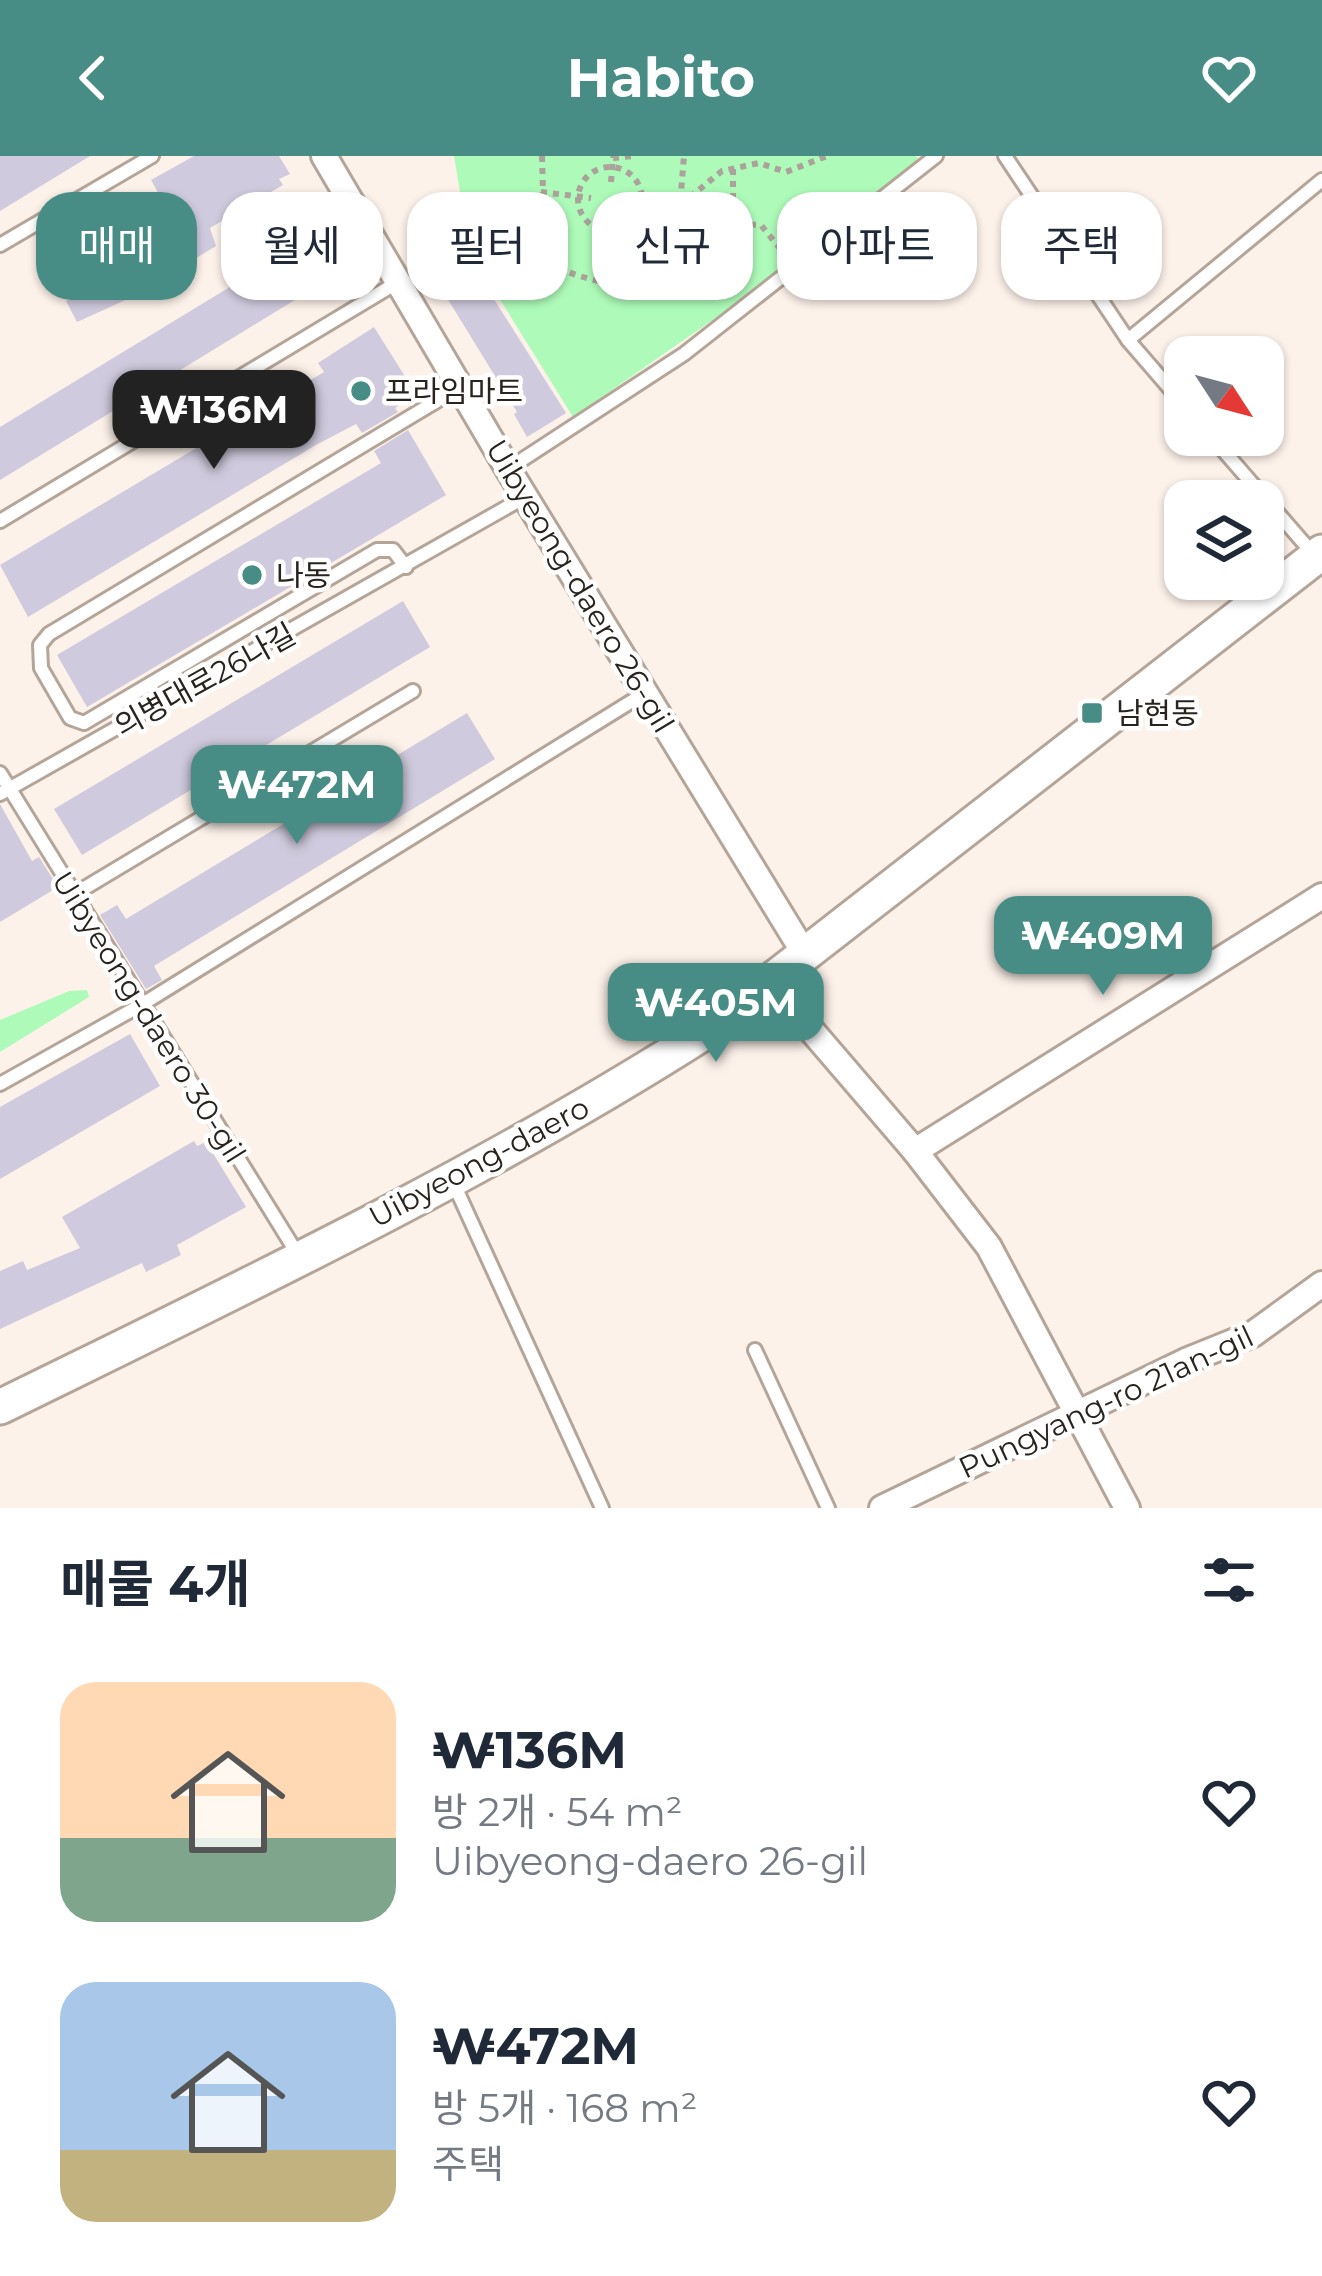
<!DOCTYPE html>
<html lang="ko">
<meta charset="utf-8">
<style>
body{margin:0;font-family:Montserrat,"Noto Sans KR",sans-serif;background:#f2f2f3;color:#1f2937;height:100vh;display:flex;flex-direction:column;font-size:45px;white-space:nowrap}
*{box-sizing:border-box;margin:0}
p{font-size:39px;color:#747a83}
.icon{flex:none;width:66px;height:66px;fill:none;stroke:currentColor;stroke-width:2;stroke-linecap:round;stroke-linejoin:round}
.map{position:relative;height:1352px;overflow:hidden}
.side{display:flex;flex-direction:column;background:#fff;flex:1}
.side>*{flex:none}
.guide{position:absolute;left:36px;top:36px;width:1251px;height:108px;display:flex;gap:24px}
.needle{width:78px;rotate:126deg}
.fabs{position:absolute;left:1164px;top:180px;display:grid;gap:24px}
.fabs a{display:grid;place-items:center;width:120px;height:120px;border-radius:24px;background:#fff;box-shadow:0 3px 9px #0004;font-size:60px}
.price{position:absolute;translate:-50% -102px;padding:0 27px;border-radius:24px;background:#478d86;color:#fff;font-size:39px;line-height:78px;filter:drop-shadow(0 3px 6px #0008)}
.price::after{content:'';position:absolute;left:50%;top:72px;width:36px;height:27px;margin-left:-18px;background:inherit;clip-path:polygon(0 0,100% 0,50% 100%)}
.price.on{background:#222;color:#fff}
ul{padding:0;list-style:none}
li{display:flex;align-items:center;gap:36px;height:300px;padding:0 60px}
li span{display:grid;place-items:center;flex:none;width:336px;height:240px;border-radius:36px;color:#555}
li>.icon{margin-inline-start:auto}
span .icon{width:144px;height:144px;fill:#fffc;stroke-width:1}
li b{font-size:51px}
h2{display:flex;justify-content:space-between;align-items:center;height:144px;padding:0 60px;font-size:51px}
.tag{padding:0 42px;border-radius:36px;background:#fff;box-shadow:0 3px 9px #0004;font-size:42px;line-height:108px}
.tag.on{background:#478d86;color:#fff}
header{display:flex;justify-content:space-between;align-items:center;height:156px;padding:0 60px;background:#478d86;color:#fff;font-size:54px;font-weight:700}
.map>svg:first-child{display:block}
</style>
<header><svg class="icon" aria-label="back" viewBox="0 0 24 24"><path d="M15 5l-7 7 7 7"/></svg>Habito<svg class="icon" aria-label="heart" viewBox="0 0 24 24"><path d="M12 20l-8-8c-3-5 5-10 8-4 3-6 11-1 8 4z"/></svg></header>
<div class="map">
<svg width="1322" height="1352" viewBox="0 0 1322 1352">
<rect width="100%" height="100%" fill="#fdf2ea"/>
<g fill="#aefbb9">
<path d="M454,0H916L919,4L776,120L573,261L486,121L468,83Z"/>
<path d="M87,834L89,841L0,896V864L69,835Z"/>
</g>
<g fill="#cfcadd">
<path d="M0,0H90L0,55Z"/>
<path d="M194,0H279L290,18L279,23L283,29L210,72L216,90L130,142L77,166L66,145L76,139L50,94L60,89L55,80L86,56L107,94L170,58L151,24Z"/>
<path d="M302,87L326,125L0,324V271Z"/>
<path d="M461,91L566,257L527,281L514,258L517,256L428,111Z"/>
<path d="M374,171L416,238L395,252L398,256L362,277L356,268L316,289L28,461L0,409L324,216L318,207Z"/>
<path d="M408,274L446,339L87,551L57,499L381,307L374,295Z"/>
<path d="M403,445L430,491L82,699L54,653Z"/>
<path d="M467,557L495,603L154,810L162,824L146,833L100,759L117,749L126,763Z"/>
<path d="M0,648L32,705L39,701L58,731L0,766Z"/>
<path d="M130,878L160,930L0,1023V951Z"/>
<path d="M194,985L197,990L206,986L246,1051L177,1089L181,1099L146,1116L142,1107L0,1173V1115L23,1105L27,1114L80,1092L62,1061Z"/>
</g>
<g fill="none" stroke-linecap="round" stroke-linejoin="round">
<g stroke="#b5a598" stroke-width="18">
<g id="lane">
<path d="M1005,0L1128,184L1185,250"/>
<path d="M0,89L152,0"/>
<path d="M1128,184L1322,24"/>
<path d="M1210,279L1315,400"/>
<path d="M508,313L684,198L936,0"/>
<path d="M0,365L398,126"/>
<path d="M406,411L393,394H377L84,567L70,562L41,512L40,489L49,478L460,231"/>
<path d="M0,617L300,1102"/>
<path d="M0,638L525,341"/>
<path d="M73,739L413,535"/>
<path d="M0,928L141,849L645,537"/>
<path d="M453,1026L602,1352"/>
<path d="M755,1194L828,1352"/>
</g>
</g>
<g stroke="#b5a598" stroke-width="30">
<g id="street">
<path d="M324,0L508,313L803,795"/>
<path d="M770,826L915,995L989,1091L1127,1352"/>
<path d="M915,995L1322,740"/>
<path d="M882,1352L1186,1205L1253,1178L1322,1128"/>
</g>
</g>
<g stroke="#b5a598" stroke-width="39">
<path id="secondary" d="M0,1251C238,1134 481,1019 705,876L1322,396"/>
</g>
<g stroke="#aba29b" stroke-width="6" stroke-dasharray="6 6" stroke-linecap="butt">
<path d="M542,0L545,104C572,123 635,138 662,119L680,49L722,15L759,7L786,16L827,0"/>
<circle cx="610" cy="43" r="32"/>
<path d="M733,13V68L761,69L782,95"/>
<path d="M611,26L613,2L634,0"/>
<path d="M541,36L591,42"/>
<path d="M625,43L680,49L684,0"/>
</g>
<use href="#lane" stroke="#fff" stroke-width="12"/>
<use href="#street" stroke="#fff" stroke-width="24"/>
<use href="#secondary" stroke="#fff" stroke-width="33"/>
</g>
<g fill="#478d86" stroke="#fff" stroke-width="4.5">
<circle cx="361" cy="235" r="12"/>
<circle cx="252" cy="419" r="12"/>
<rect x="1080" y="545" width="24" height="24" rx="6"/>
</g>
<g text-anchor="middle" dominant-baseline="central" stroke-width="9" stroke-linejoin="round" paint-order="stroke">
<g font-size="30" fill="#29231e" stroke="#fff" text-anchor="start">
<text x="385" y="235">프라임마트</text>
<text x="276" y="419">나동</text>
<text x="1116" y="557">남현동</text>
</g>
<g font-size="30" fill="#29231e" stroke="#fff">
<text transform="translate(580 430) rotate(59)">Uibyeong-daero 26-gil</text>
<text transform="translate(205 524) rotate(-29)">의병대로26나길</text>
<text transform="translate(149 861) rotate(58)">Uibyeong-daero 30-gil</text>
<text transform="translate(479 1006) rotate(-28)">Uibyeong-daero</text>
<text transform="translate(1106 1246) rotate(-25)">Pungyang-ro 21an-gil</text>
</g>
</g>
</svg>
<div class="fabs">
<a><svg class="needle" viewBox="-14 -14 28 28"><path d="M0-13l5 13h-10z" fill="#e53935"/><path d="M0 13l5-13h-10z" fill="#747a83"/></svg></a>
<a><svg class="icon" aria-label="layers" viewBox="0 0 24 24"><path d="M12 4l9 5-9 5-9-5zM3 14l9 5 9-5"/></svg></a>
</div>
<b class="price on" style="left:214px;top:316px">₩136M</b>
<b class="price" style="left:297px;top:691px">₩472M</b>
<b class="price" style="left:1103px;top:842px">₩409M</b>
<b class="price" style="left:716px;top:909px">₩405M</b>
<div class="guide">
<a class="tag on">매매</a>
<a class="tag">월세</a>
<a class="tag">필터</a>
<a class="tag">신규</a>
<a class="tag">아파트</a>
<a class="tag">주택</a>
</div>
</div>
<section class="side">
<h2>매물 4개<svg class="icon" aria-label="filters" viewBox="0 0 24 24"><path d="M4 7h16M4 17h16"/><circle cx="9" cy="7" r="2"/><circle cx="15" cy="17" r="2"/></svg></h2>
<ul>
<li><span style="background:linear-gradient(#ffd9b3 65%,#7fa58c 0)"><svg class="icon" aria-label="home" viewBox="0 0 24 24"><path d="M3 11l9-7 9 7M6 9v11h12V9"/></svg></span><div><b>₩136M</b><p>방 2개 · 54 m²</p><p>Uibyeong-daero 26-gil</p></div><svg class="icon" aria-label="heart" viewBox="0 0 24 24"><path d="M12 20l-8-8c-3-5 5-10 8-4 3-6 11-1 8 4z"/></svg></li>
<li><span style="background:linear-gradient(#a9c7e8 70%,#c2b280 0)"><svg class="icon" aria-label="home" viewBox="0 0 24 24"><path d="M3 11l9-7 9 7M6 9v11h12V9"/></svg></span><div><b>₩472M</b><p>방 5개 · 168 m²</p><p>주택</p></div><svg class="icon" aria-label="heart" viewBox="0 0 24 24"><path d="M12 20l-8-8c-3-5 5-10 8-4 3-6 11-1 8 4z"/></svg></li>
</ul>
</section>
